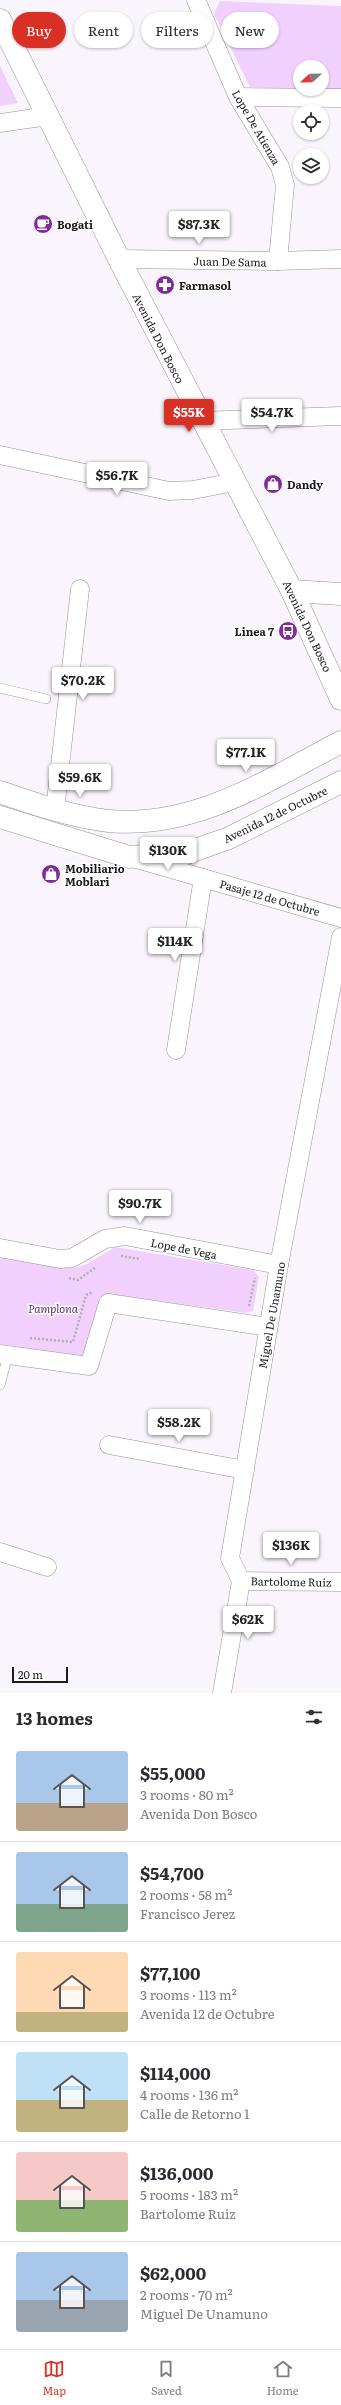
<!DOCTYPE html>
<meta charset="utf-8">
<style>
body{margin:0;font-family:Literata,serif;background:#f2f2f3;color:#2b2b33;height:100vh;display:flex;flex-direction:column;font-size:15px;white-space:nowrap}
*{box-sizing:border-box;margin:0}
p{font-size:13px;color:#7c7c81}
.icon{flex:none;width:22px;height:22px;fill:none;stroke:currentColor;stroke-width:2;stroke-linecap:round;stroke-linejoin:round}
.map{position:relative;height:1693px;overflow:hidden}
.details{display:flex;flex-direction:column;background:#fff;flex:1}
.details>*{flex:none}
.top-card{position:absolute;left:12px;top:12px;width:317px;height:36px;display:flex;gap:8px}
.needle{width:26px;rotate:248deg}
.buttons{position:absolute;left:293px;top:60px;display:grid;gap:8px}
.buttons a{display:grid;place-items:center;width:36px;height:36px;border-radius:50%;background:#fff;box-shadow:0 1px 3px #0004;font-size:20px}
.scale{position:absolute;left:12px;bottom:10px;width:56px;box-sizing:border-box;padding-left:4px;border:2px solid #1c1a1d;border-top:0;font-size:11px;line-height:14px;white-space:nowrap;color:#1c1a1d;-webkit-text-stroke:3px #fff;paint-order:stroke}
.price{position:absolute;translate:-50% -34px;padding:0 9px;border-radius:4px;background:#fff;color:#222;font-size:13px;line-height:26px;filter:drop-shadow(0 1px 2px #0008)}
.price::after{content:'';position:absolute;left:50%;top:24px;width:12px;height:9px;margin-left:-6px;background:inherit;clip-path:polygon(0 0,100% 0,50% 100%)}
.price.current{background:#d93025;color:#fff}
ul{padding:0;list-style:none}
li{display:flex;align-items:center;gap:12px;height:100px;padding:0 16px}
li+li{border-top:1px solid #e1e1e2}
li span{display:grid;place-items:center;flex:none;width:112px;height:80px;border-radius:4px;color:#555}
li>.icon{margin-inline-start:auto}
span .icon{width:48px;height:48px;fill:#fffc;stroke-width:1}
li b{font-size:17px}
h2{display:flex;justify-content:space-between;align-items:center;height:48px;padding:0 16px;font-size:17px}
.tag{padding:0 14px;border-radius:18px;background:#fff;box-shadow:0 1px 3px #0004;font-size:14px;line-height:36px}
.tag.current{background:#d93025;color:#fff}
.tab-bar{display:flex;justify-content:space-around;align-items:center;height:56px;border-top:1px solid #e1e1e2;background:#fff;font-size:11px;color:#7c7c81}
.tab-bar a{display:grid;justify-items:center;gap:2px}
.tab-bar .current{color:#d93025}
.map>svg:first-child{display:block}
</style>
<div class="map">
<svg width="341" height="1693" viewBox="0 0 341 1693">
<rect width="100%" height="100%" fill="#faf5fc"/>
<g fill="#f1d0fe" fill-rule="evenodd">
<path d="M220,1L341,6V91L250,87L214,14ZM300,67H322V89H300Z"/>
<path d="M0,66L18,103L0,106Z"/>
<path d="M115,1247L253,1270L259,1277L253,1311L246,1313L110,1294L103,1296L83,1356L0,1344V1257L74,1268L87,1264Z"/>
</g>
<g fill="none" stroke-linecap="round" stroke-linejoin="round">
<g stroke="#959197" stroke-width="10">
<g id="service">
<path d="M0,688L46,699"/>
<path d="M0,1385L8,1355"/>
</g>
</g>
<g stroke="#959197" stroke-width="19">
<g id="minor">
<path d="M196,0L238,97L280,167L285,185L278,261"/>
<path d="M238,97L341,98"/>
<path d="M0,123L48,116"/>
<path d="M119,259L278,261L341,259"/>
<path d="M201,421L341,416"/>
<path d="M0,455L169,491L193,490L234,482"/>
<path d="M55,810L80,589"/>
<path d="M137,859L341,918"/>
<path d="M176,1050L203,878"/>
<path d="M0,1248L60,1259L72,1258L105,1239L125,1236L279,1265"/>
<path d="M0,1354L89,1366L108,1303L268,1327"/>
<path d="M109,1445L245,1470"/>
<path d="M0,1552L47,1567"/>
<path d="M241,1581L341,1582"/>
<path d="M222,1693L241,1581L230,1558L279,1265L341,937"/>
</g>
</g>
<g stroke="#959197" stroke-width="23">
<g id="secondary">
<path d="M0,20L119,259L292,591L341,699"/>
<path d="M292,591L341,594"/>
<path d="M0,792C35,804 72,817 109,821C195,829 268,780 341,742"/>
<path d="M0,817L129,857L187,853L229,838L341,782"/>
</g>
</g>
<g stroke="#b2aeb4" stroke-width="2.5" stroke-dasharray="2 2" stroke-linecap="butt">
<path d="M121,1256L140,1259"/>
<path d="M69,1278L78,1280L96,1267"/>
<path d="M249,1306L255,1278"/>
<path d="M30,1338L73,1342L86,1295L93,1292"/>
</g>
<use href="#service" stroke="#fff" stroke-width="9"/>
<use href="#minor" stroke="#fff" stroke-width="18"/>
<use href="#secondary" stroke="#fff" stroke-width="22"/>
</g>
<defs>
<g id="cafe-disc" transform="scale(1)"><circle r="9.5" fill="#802c9b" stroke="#fff"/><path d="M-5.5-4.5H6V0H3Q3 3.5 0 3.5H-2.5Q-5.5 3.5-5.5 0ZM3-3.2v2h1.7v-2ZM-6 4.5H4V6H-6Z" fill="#fff"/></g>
<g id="pharmacy-disc" transform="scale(1)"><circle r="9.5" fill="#802c9b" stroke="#fff"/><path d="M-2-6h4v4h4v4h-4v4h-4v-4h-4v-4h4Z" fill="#fff"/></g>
<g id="shop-disc" transform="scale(1)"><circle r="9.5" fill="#802c9b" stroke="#fff"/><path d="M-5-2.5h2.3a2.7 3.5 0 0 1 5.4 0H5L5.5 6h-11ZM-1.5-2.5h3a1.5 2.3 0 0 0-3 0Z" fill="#fff"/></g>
<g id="bus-disc" transform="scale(1)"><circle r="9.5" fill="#802c9b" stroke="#fff"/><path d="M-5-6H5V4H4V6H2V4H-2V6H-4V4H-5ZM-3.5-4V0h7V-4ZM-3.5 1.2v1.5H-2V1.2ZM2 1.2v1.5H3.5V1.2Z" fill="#fff"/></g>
</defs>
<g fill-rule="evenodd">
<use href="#cafe-disc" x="43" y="224"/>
<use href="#pharmacy-disc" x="165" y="285"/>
<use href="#shop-disc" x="273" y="484"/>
<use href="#bus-disc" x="288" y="631"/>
<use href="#shop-disc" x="51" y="874"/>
</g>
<g text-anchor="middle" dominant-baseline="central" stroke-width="3" stroke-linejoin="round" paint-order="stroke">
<g font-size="11" fill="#1c1a1d" stroke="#fff">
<text transform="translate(257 127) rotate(60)">Lope De Atienza</text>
<text transform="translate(230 261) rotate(1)">Juan De Sama</text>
<text transform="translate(159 338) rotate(63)">Avenida Don Bosco</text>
<text transform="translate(308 626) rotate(65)">Avenida Don Bosco</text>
<text transform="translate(275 814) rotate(-26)">Avenida 12 de Octubre</text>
<text transform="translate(270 897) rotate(16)">Pasaje 12 de Octubre</text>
<text transform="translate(184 1248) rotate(11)">Lope de Vega</text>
<text transform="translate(271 1315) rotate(-80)">Miguel De Unamuno</text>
<text transform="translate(291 1581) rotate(1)">Bartolome Ruiz</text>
</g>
<g font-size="11" font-weight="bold" fill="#1c1a1d" stroke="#fff" text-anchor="start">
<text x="57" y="224">Bogati</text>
<text x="179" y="285">Farmasol</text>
<text x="287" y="484">Dandy</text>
<text x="274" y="631" text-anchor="end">Linea 7</text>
<text x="65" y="868">Mobiliario<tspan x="65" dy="13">Moblari</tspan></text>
</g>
<g font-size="11" font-style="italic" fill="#5f356e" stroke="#fff">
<text x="53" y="1308">Pamplona</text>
</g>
</g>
</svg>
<div class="buttons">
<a><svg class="needle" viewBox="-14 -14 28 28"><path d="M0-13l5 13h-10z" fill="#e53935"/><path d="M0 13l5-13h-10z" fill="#7c7c81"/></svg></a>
<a><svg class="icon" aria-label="locate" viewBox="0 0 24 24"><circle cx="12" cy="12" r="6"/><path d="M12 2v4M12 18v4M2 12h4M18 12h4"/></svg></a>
<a><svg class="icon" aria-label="layers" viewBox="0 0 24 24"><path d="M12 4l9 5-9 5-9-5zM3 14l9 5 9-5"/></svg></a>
</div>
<div class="scale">20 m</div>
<b class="price" style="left:199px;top:245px">$87.3K</b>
<b class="price current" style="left:189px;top:433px">$55K</b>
<b class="price" style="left:272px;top:433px">$54.7K</b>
<b class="price" style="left:117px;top:496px">$56.7K</b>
<b class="price" style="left:83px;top:701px">$70.2K</b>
<b class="price" style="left:246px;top:773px">$77.1K</b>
<b class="price" style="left:80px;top:798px">$59.6K</b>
<b class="price" style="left:168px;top:871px">$130K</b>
<b class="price" style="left:175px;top:962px">$114K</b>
<b class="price" style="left:140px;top:1224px">$90.7K</b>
<b class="price" style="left:179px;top:1443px">$58.2K</b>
<b class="price" style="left:291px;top:1566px">$136K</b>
<b class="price" style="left:248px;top:1640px">$62K</b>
<div class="top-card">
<a class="tag current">Buy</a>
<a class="tag">Rent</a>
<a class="tag">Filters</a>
<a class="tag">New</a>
</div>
</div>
<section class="details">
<h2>13 homes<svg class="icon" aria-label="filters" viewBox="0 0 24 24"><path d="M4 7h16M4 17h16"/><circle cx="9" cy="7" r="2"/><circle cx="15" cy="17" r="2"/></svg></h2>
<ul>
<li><span style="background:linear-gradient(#a9c7e8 65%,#b9a48a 0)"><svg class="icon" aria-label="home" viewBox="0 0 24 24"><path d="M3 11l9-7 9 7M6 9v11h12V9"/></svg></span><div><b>$55,000</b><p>3 rooms · 80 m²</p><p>Avenida Don Bosco</p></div></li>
<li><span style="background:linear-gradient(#a9c7e8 65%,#7fa58c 0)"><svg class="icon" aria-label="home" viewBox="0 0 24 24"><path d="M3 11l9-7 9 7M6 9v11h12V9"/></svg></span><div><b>$54,700</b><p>2 rooms · 58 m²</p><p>Francisco Jerez</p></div></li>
<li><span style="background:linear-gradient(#ffd9b3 75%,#c2b280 0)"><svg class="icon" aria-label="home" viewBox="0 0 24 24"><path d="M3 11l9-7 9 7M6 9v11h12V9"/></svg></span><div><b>$77,100</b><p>3 rooms · 113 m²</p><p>Avenida 12 de Octubre</p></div></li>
<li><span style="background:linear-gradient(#bfe0f5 60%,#c2b280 0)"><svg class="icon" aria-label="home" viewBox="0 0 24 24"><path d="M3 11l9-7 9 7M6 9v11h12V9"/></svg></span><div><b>$114,000</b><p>4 rooms · 136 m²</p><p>Calle de Retorno 1</p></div></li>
<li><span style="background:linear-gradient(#f6c9c9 60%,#8fb573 0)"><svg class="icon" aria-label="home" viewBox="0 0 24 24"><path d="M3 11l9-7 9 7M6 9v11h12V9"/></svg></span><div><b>$136,000</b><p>5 rooms · 183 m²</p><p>Bartolome Ruiz</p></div></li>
<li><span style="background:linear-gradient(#a9c7e8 60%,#9aa5b1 0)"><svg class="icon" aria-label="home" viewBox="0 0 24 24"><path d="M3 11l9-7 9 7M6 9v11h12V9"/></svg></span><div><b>$62,000</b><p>2 rooms · 70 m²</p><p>Miguel De Unamuno</p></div></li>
</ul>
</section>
<nav class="tab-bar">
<a class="current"><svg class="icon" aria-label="map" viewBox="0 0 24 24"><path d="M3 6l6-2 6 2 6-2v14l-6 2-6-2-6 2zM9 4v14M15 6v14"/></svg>Map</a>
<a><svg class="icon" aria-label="saved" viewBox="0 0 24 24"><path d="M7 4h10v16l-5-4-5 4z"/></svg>Saved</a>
<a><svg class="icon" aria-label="home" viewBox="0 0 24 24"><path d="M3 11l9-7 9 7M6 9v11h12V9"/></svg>Home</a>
</nav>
